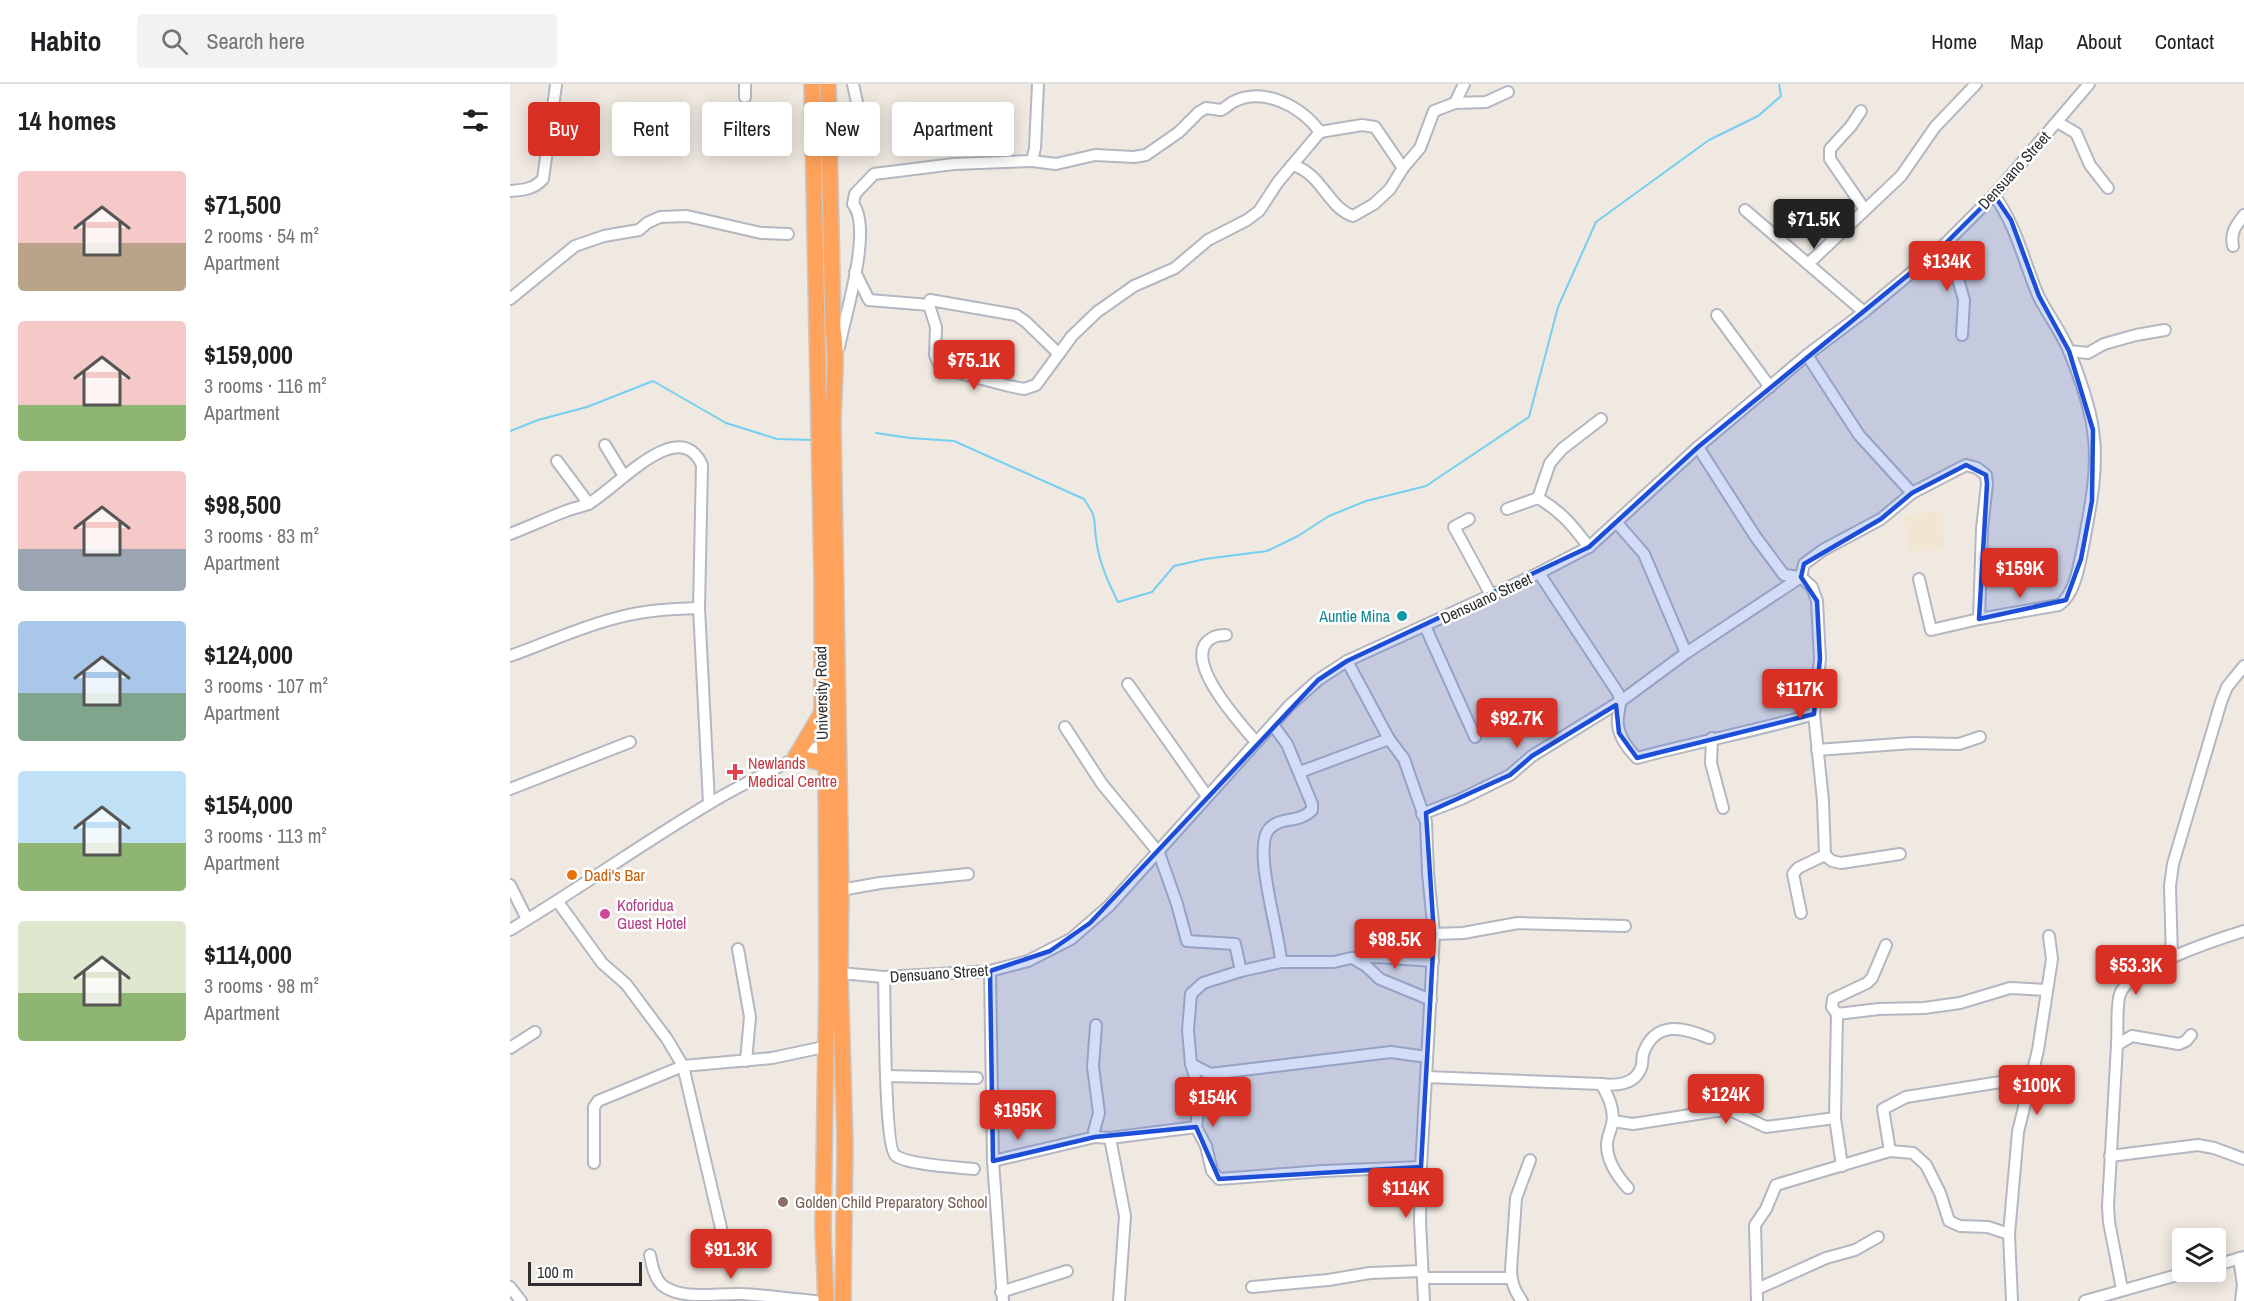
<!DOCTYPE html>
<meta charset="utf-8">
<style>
body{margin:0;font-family:"Archivo Narrow",sans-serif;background:#f2f2f2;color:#202124;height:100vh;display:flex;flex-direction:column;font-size:22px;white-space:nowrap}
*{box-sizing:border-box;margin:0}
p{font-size:20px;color:#757577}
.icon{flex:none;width:33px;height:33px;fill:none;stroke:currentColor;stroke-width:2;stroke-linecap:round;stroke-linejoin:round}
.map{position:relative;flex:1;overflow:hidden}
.drawer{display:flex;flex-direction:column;background:#fff;width:510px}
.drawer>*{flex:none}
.banner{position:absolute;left:18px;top:18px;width:570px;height:54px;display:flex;gap:12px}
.buttons{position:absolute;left:1662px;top:1144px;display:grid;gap:12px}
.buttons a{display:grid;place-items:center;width:54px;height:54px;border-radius:6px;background:#fff;box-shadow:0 3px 15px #0003;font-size:30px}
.scale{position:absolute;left:18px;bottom:15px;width:114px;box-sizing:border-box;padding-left:6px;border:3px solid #2e2e2e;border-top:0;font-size:16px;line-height:21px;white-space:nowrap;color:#2e2e2e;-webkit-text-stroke:4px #fff;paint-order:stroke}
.price{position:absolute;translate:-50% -51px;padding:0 14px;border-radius:6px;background:#d93025;color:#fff;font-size:20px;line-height:39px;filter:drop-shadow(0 2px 3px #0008)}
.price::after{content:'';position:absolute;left:50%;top:36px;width:18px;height:14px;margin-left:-9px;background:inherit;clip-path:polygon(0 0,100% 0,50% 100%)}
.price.active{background:#222;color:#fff}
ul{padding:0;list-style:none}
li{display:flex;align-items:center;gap:18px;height:150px;padding:0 18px}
li span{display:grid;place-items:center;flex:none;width:168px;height:120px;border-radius:6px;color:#555}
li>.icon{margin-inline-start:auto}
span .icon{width:72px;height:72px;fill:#fffc;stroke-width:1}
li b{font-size:26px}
h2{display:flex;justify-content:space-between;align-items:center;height:72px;padding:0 18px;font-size:26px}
.pill{padding:0 21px;border-radius:6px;background:#fff;box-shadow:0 3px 15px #0003;font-size:21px;line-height:54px}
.pill.active{background:#d93025;color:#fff}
header{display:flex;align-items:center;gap:36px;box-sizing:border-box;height:84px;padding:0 30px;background:#fff;border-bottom:2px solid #e0e0e0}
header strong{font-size:28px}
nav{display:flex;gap:33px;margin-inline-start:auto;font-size:21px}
.search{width:420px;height:54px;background:#f2f2f2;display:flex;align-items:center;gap:15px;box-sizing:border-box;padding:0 21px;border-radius:6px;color:#757577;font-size:22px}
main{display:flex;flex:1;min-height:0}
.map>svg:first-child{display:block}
</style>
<header>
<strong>Habito</strong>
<div class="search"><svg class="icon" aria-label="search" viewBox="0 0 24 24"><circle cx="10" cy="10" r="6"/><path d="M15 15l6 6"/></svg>Search here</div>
<nav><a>Home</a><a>Map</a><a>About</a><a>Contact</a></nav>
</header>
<main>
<section class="drawer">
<h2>14 homes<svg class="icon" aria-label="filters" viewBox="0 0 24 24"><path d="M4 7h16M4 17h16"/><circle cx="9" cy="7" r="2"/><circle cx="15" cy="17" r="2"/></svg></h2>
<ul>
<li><span style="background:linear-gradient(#f6c9c9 60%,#b9a48a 0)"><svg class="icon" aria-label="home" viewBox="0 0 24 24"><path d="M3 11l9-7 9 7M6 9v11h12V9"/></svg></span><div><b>$71,500</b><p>2 rooms · 54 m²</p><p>Apartment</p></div></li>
<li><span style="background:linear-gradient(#f6c9c9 70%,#8fb573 0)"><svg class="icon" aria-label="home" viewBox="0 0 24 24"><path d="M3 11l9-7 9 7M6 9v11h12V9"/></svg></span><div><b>$159,000</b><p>3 rooms · 116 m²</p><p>Apartment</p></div></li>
<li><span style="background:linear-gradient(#f6c9c9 65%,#9aa5b1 0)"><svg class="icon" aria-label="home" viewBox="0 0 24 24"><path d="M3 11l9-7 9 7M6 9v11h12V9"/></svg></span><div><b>$98,500</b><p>3 rooms · 83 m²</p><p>Apartment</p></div></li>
<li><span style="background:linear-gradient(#a9c7e8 60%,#7fa58c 0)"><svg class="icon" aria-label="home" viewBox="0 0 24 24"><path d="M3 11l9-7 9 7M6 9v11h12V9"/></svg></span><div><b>$124,000</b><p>3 rooms · 107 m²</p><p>Apartment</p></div></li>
<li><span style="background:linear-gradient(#bfe0f5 60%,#8fb573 0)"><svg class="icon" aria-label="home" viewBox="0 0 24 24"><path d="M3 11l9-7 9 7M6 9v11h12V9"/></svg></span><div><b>$154,000</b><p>3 rooms · 113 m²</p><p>Apartment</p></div></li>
<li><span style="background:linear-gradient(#dfe7d0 60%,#8fb573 0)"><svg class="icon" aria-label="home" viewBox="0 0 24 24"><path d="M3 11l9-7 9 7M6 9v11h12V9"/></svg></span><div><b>$114,000</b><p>3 rooms · 98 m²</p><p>Apartment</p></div></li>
</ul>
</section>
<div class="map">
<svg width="1734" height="1217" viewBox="0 0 1734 1217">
<rect width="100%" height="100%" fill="#efe9e1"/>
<path fill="#f0e6d1" d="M1433,427L1434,466L1399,467L1394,431Z"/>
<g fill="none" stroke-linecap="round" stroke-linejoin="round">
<g stroke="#75cff0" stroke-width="2">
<path d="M0,347L28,336L77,323L143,297L216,339L267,355L303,356"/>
<path d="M366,349L400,354L444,357L574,415C588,436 583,432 586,455C589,478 598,498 608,518L642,508L664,482L695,475L757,467L788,452L819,432L856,417L916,402L1019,333L1048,223L1086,138L1199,56L1248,32L1271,12L1269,0"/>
</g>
<g stroke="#b4b7c1" stroke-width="14">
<g id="minor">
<path d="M235,0V13"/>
<path d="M343,0L351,37"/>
<path d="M945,19L954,0"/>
<path d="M1351,27L1341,42L1320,65V75L1355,126"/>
<path d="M1547,38L1566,49L1580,81L1598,104"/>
<path d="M522,77L546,80L585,71L624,73L636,71L669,48L689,28L696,24L711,26C716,24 719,20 723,18C754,2 792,23 810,48"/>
<path d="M782,81C812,89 817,123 843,132L864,120L880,105L893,84L910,64L924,27L945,19L976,18L998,8"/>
<path d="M0,107C14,106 24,105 33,95L46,1"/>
<path d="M1235,126L1354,228"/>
<path d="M1723,162C1720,149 1726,141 1734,131"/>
<path d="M1431,164L1446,188L1454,216L1452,251"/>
<path d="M1298,180L1391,92L1425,43L1466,0"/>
<path d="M345,188L359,216L419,221"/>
<path d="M0,215L65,162L94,152L129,146L137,139L150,133L177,132L251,149L278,150"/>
<path d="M419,221L426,243L425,271L429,280L445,288L499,302L514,305L526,301L562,252L587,228L624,202L665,184L698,156L737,136L749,127L768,98L810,48L852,41L865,43L893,84"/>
<path d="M419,221L420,216L506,231L516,238L549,270"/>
<path d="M1207,231L1260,303"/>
<path d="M329,263C335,232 363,144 343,120L345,110L364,90L444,80L522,77L525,64L528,0"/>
<path d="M1559,267L1578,269L1594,260L1626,251L1655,246"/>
<path d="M1297,271L1349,351L1402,409"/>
<path d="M95,361L114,392"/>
<path d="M1188,363L1245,452L1274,491L1291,493L1302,503L1307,517L1310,575L1304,630L1313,717L1315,771"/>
<path d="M47,377L79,420"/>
<path d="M1028,414C1052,428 1062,441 1079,463"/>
<path d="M997,425L1028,414L1040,379L1052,365L1091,335"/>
<path d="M959,435L944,443L981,511"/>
<path d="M1107,439L1134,470L1176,569"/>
<path d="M0,450C19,443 37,434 56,427C63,424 71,423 78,420C104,407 169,329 192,381L189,524L199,719"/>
<path d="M1029,489L1108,609C1112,619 1109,623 1108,633C1106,649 1116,663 1127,674C1186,658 1246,647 1304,630"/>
<path d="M1409,495L1421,546L1469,535L1549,521C1565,510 1569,482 1573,463C1580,425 1589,385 1583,346C1580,323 1568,288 1559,267C1551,247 1537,230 1528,211C1513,176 1507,143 1484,111"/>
<path d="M915,542L965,653"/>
<path d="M716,551C712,551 705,552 702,554C668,573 732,641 746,658"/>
<path d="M0,572C37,559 72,542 110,533C136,526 162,525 189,524"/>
<path d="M837,577L879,655L894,675L916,738L918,789L924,850L911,1083L910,1138L914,1217"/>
<path d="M618,600L697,712"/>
<path d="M763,641L777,660L802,720V726C788,740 772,732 760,744C741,762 770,850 771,878"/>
<path d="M555,643L592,700L649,769L667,820L677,857L725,860L731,887"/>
<path d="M1202,654L1201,679L1213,724"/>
<path d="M1307,666L1402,659L1449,660L1470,653"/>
<path d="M790,688L879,655"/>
<path d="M0,705L120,658"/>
<path d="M912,730L951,715L1000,691L1022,672L1111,617L1176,569L1291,493L1294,480L1313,466L1371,435L1402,409L1456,381L1467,384L1476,391L1477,400L1472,445L1469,535"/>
<path d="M1315,771L1322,777L1331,779L1390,770"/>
<path d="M0,801L17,835"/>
<path d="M331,806L370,799L458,790"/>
<path d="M48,818L92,879L116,900L157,955L173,982L211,1144"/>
<path d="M1291,829L1283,790L1288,784L1315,771"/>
<path d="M0,846C67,806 130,761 197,721C236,697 278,679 318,658"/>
<path d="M924,850L953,849L1008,839L1115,842"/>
<path d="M228,865L240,933L236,977"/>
<path d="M1662,873L1660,802L1663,780L1711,618L1717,603L1734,582"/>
<path d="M844,875L856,882L870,895L921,916"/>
<path d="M480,887L483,1077"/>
<path d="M325,890L330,889L374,893L480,887L518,877L561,855L599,822L779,622L808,596L837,577L1029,489L1079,463L1188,363L1297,271L1354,228L1431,164L1484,111L1579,0"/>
<path d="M374,893C375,917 374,1064 386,1072C399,1081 447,1083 464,1085"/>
<path d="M1327,930L1369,925L1414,924L1450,919L1500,904L1537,906"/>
<path d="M1607,961C1608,949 1606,920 1610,910C1619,884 1708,855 1734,847"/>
<path d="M0,964L25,948"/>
<path d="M681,980L700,990L881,968L917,973"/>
<path d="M376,992L467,994"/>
<path d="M916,993L1091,1000C1098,1011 1105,1027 1102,1040C1101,1047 1096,1055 1097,1063C1098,1079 1107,1092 1118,1104"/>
<path d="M1091,1000C1105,1002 1125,1001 1131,984C1133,980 1132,975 1133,970C1145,936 1173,943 1199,954"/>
<path d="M1103,1037L1123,1040L1206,1027H1222L1256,1043L1325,1034"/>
<path d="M585,1053L584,1047L589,1029L583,983L586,941"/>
<path d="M600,1054L615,1132L609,1217"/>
<path d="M1380,1067L1373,1025L1396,1013L1522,993"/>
<path d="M1600,1072L1688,1061L1704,1064L1734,1075"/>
<path d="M84,1079V1023L88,1017L173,982L262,974L314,963"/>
<path d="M1332,1082L1325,1034L1327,930L1322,923L1323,915L1357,899L1362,894L1376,861"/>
<path d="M911,1083L813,1087L709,1095L702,1087L696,1062L686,1043L688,1028V1003L681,980L678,946L681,910L693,899L731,887L771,878H824L841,874L867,873L923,877"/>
<path d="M140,1171C142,1181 144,1193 152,1201C172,1217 206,1209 230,1210C255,1211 280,1215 305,1217"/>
<path d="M1729,1174L1733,1201L1731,1217"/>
<path d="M1706,1181L1734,1173"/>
<path d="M913,1194H1001"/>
<path d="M0,1203L11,1217"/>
<path d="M742,1203L818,1196L860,1189L912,1187"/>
<path d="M1247,1205L1316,1174L1345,1166L1368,1153"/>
<path d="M1612,1205L1599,1138L1598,1122L1607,961L1622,952L1669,960L1676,957L1681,951"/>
<path d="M491,1208L557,1187"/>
<path d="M493,1217L483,1077L585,1053L600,1054L686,1043"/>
<path d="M1012,1217C1005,1208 1001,1197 1001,1186L1006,1114L1020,1076"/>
<path d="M1247,1217L1245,1141L1256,1125L1266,1101L1380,1067L1403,1069L1416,1081L1430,1109L1439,1137L1450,1142L1478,1143L1499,1150"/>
<path d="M1502,1217L1499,1150L1508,1048L1528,966L1542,875L1539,852"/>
<path d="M1575,1217L1678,1188"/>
</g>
</g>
<g stroke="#c9c9c9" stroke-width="18">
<g id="highway">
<path d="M302,0L312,495V628L316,681L317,894L313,1146L316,1217"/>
<path d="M318,0L323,245C328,277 323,308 323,340L331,806L330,889L335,1059L333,1217"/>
<path d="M312,628L285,674L305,677L316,681"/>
</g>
</g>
<use href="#minor" stroke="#fff" stroke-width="10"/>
<use href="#highway" stroke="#ffa35c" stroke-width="15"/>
</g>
<path fill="#1d4ed8" fill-opacity="0.2" stroke="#1d4ed8" stroke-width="4.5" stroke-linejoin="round" d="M1484,111L1501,136L1529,212L1559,267L1583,346L1582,417L1571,475L1556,516L1469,535L1477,400L1476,391L1456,381L1402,409L1371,435L1294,480L1291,493L1307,517L1310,575L1304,630L1127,674L1109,649L1106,621L1022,672L1000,691L916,729L924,850L911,1083L709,1095L686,1043L585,1053L483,1077L480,887L540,867L580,839L808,596L837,577L1079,463L1188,363L1431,164Z"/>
<circle fill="#0f9aa8" stroke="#fff" stroke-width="2" cx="892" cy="532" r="6"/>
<path fill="#e0444e" stroke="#fff" stroke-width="2" d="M222 679h6v6h6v6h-6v6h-6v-6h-6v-6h6z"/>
<circle fill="#e8710a" stroke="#fff" stroke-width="2" cx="62" cy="791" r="6"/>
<circle fill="#d1479c" stroke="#fff" stroke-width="2" cx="95" cy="830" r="6"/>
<circle fill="#8d6e63" stroke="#fff" stroke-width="2" cx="273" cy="1118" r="6"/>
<g text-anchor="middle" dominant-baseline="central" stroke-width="5" stroke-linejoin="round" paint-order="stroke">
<g font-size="16" fill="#2e2e2e" stroke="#fff">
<text transform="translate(1504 86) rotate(-48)">Densuano Street</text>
<text transform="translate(976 514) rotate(-25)">Densuano Street</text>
<text transform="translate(311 609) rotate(-91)">University Road</text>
<text transform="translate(429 889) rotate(-4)">Densuano Street</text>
</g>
<g font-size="16" fill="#0d838f" stroke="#fff" text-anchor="end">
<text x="880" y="532">Auntie Mina</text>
</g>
<g font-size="16" fill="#be3a42" stroke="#fff" text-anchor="start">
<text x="238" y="679">Newlands<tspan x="238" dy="18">Medical Centre</tspan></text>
</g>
<g font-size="16" fill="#c56008" stroke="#fff" text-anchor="start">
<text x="74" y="791">Dadi's Bar</text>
</g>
<g font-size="16" fill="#b23c85" stroke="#fff" text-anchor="start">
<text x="107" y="821">Koforidua<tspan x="107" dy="18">Guest Hotel</tspan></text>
</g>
<g font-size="16" fill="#785e54" stroke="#fff" text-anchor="start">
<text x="285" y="1118">Golden Child Preparatory School</text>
</g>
</g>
</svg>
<div class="buttons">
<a><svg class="icon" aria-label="layers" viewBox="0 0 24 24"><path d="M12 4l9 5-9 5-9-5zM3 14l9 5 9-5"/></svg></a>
</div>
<div class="scale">100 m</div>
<b class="price active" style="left:1304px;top:166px">$71.5K</b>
<b class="price" style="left:1437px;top:208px">$134K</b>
<b class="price" style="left:464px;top:307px">$75.1K</b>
<b class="price" style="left:1510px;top:515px">$159K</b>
<b class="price" style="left:1290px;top:636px">$117K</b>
<b class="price" style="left:1007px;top:665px">$92.7K</b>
<b class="price" style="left:885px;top:886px">$98.5K</b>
<b class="price" style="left:1626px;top:912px">$53.3K</b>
<b class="price" style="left:1527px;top:1032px">$100K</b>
<b class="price" style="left:1216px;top:1041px">$124K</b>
<b class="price" style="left:703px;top:1044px">$154K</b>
<b class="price" style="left:508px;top:1057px">$195K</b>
<b class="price" style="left:896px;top:1135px">$114K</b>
<b class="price" style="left:221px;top:1196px">$91.3K</b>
<div class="banner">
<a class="pill active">Buy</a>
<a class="pill">Rent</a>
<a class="pill">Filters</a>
<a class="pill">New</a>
<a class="pill">Apartment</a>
</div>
</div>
</main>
